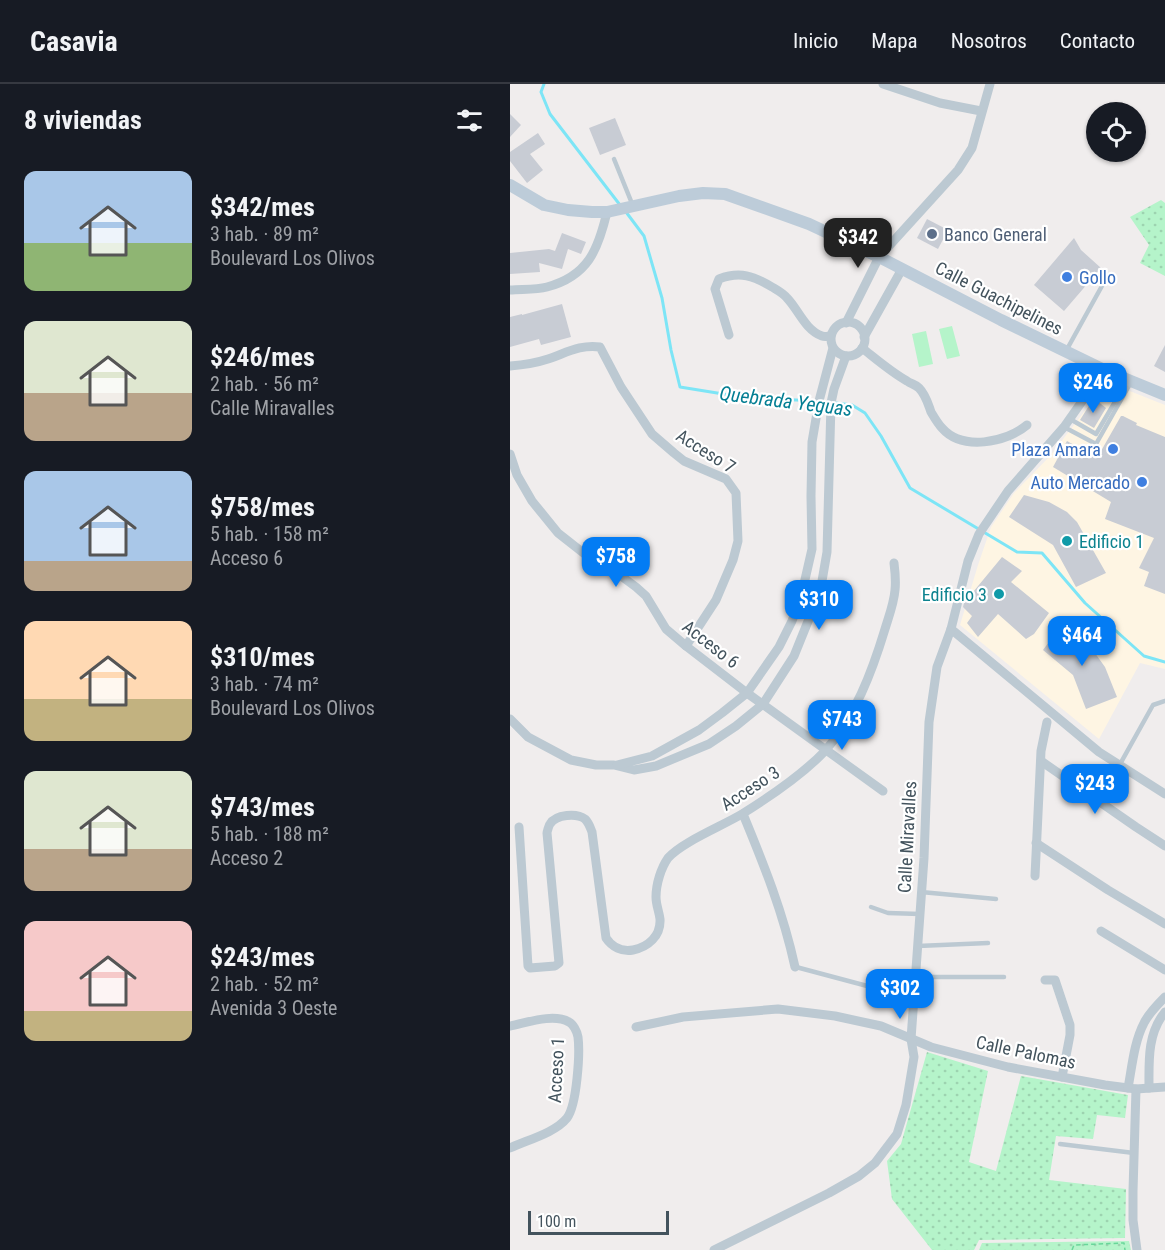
<!DOCTYPE html>
<html lang="es">
<meta charset="utf-8">
<style>
body{margin:0;font-family:"Roboto Condensed",sans-serif;background:#242831;color:#f1f3f6;height:100vh;display:flex;flex-direction:column;font-size:22px;white-space:nowrap}
*{box-sizing:border-box;margin:0}
p{font-size:20px;color:#9ea1a6}
.icon{flex:none;width:33px;height:33px;fill:none;stroke:currentColor;stroke-width:2;stroke-linecap:round;stroke-linejoin:round}
.map{position:relative;flex:1;overflow:hidden}
.drawer{display:flex;flex-direction:column;background:#171b24;width:510px}
.drawer>*{flex:none}
.tools{position:absolute;left:576px;top:18px;display:grid;gap:12px}
.tools a{display:grid;place-items:center;width:60px;height:60px;border-radius:50%;background:#171b24;box-shadow:0 2px 4px #0004;font-size:30px}
.scale{position:absolute;left:18px;bottom:15px;width:141px;box-sizing:border-box;padding-left:6px;border:3px solid #43535d;border-top:0;font-size:16px;line-height:21px;white-space:nowrap;color:#43535d;-webkit-text-stroke:4px #fff;paint-order:stroke}
.price{position:absolute;translate:-50% -51px;padding:0 14px;border-radius:12px;background:#037cf4;color:#fff;font-size:20px;line-height:39px;filter:drop-shadow(0 2px 3px #0008)}
.price::after{content:'';position:absolute;left:50%;top:36px;width:18px;height:14px;margin-left:-9px;background:inherit;clip-path:polygon(0 0,100% 0,50% 100%)}
.price.on{background:#222;color:#fff}
ul{padding:0;list-style:none}
li{display:flex;align-items:center;gap:18px;height:150px;padding:0 24px}
li span{display:grid;place-items:center;flex:none;width:168px;height:120px;border-radius:12px;color:#555}
li>.icon{margin-inline-start:auto}
span .icon{width:72px;height:72px;fill:#fffc;stroke-width:1}
li b{font-size:26px}
h2{display:flex;justify-content:space-between;align-items:center;height:72px;padding:0 24px;font-size:26px}
header{display:flex;align-items:center;gap:36px;box-sizing:border-box;height:84px;padding:0 30px;background:#171b24;border-bottom:2px solid #363941}
header strong{font-size:28px}
nav{display:flex;gap:33px;margin-inline-start:auto;font-size:21px}
main{display:flex;flex:1;min-height:0}
.map>svg:first-child{display:block}
</style>
<header>
<strong>Casavia</strong>
<nav><a>Inicio</a><a>Mapa</a><a>Nosotros</a><a>Contacto</a></nav>
</header>
<main>
<section class="drawer">
<h2>8 viviendas<svg class="icon" aria-label="filters" viewBox="0 0 24 24"><path d="M4 7h16M4 17h16"/><circle cx="9" cy="7" r="2"/><circle cx="15" cy="17" r="2"/></svg></h2>
<ul>
<li><span style="background:linear-gradient(#a9c7e8 60%,#8fb573 0)"><svg class="icon" aria-label="home" viewBox="0 0 24 24"><path d="M3 11l9-7 9 7M6 9v11h12V9"/></svg></span><div><b>$342/mes</b><p>3 hab. · 89 m²</p><p>Boulevard Los Olivos</p></div></li>
<li><span style="background:linear-gradient(#dfe7d0 60%,#b9a48a 0)"><svg class="icon" aria-label="home" viewBox="0 0 24 24"><path d="M3 11l9-7 9 7M6 9v11h12V9"/></svg></span><div><b>$246/mes</b><p>2 hab. · 56 m²</p><p>Calle Miravalles</p></div></li>
<li><span style="background:linear-gradient(#a9c7e8 75%,#b9a48a 0)"><svg class="icon" aria-label="home" viewBox="0 0 24 24"><path d="M3 11l9-7 9 7M6 9v11h12V9"/></svg></span><div><b>$758/mes</b><p>5 hab. · 158 m²</p><p>Acceso 6</p></div></li>
<li><span style="background:linear-gradient(#ffd9b3 65%,#c2b280 0)"><svg class="icon" aria-label="home" viewBox="0 0 24 24"><path d="M3 11l9-7 9 7M6 9v11h12V9"/></svg></span><div><b>$310/mes</b><p>3 hab. · 74 m²</p><p>Boulevard Los Olivos</p></div></li>
<li><span style="background:linear-gradient(#dfe7d0 65%,#b9a48a 0)"><svg class="icon" aria-label="home" viewBox="0 0 24 24"><path d="M3 11l9-7 9 7M6 9v11h12V9"/></svg></span><div><b>$743/mes</b><p>5 hab. · 188 m²</p><p>Acceso 2</p></div></li>
<li><span style="background:linear-gradient(#f6c9c9 75%,#c2b280 0)"><svg class="icon" aria-label="home" viewBox="0 0 24 24"><path d="M3 11l9-7 9 7M6 9v11h12V9"/></svg></span><div><b>$243/mes</b><p>2 hab. · 52 m²</p><p>Avenida 3 Oeste</p></div></li>
</ul>
</section>
<div class="map">
<svg width="655" height="1166" viewBox="0 0 655 1166">
<defs>
<pattern id="green-dots" width="8" height="8" patternUnits="userSpaceOnUse" patternTransform="scale(1.5)"><rect width="8" height="8" fill="#b5f4ca"/><path d="M2 2h.1M6 6h.1" fill="none" stroke="#9dd3b0" stroke-width="1.8" stroke-linecap="round"/></pattern>
</defs>
<rect width="100%" height="100%" fill="#f0eded"/>
<path fill="#fef5e3" d="M597,298L655,321V585L630,579L589,655L450,541L468,481L481,443L504,409L540,372Z"/>
<g fill="url(#green-dots)">
<path d="M651,116L655,119V192L630,179L639,161L620,133Z"/>
<path d="M417,968L478,987L459,1078L486,1087L511,992L618,1011L615,1034L587,1031L583,1055L546,1052L539,1096L616,1105L615,1154L469,1156L464,1166H422L382,1115L377,1077L391,1060Z"/>
<path d="M619,1157L621,1166H469L472,1159Z"/>
</g>
<g fill="#b5f4ca">
<path d="M442,242L450,272L437,275L429,245Z"/>
<path d="M416,247L423,280L409,283L402,250Z"/>
</g>
<g fill="none" stroke-linecap="round" stroke-linejoin="round">
<g stroke="#7de5f6" stroke-width="3">
<path d="M34,0L31,8L40,30L110,121"/>
<path d="M116,128L134,152L152,214L161,266L170,303L238,314L309,317L342,321L355,329L371,352L400,404L507,468L532,469L575,519L634,572L655,578"/>
</g>
</g>
<g fill="#c8ccd4">
<path d="M0,30L11,41L0,53Z"/>
<path d="M105,34L116,61L90,71L79,44Z"/>
<path d="M28,49L35,60L20,70L33,86L17,99L0,77V68Z"/>
<path d="M417,135L438,146L428,165L407,154Z"/>
<path d="M52,149L76,158L71,170L58,165L52,185L29,179L30,188L0,190V169L39,165L45,167Z"/>
<path d="M564,154L571,166L591,184L554,227L524,201Z"/>
<path d="M52,220L61,253L31,261L29,255L0,263V233L12,230V231Z"/>
<path d="M655,261V288L644,282Z"/>
<path d="M586,316L596,324L584,344L570,336L580,320L581,321Z"/>
<path d="M611,332H613L627,339L626,341L655,353V510L634,502L639,488L629,484L644,454L595,435L601,418L543,383L557,357L587,374Z"/>
<path d="M514,411L539,418L557,428L567,438L596,489L566,503L543,461L499,433Z"/>
<path d="M492,473L512,487L501,498L539,529L524,550L516,555L488,530L468,553L457,539L462,532L453,523L454,519Z"/>
<path d="M550,543L566,551L582,565L595,583L607,613L576,625L563,591L533,566Z"/>
</g>
<g fill="none" stroke-linecap="round" stroke-linejoin="round">
<path stroke="#69d69a" stroke-width="1.5" stroke-dasharray="4.5 3" stroke-linecap="butt" d="M562,1166L564,1161L614,1159L615,1166"/>
<g stroke="#bcc9d2" stroke-width="4.5">
<path d="M104,75L123,122"/>
<path d="M556,267L598,191"/>
<path d="M560,335L586,350L618,296"/>
<path d="M554,343L586,360L620,300"/>
<path d="M609,682L643,621L655,617"/>
<path d="M411,808L486,815"/>
<path d="M361,823L378,829L410,830"/>
<path d="M408,862L478,859"/>
<path d="M286,883L391,911"/>
<path d="M405,893H494"/>
<path d="M550,1060L624,1069"/>
</g>
<g stroke="#bcc9d2" stroke-width="9">
<path d="M373,0L430,19L471,27"/>
<path d="M0,206C12,205 26,206 37,203C78,192 88,166 97,128"/>
<circle cx="338" cy="255" r="17"/>
<path d="M336,239L369,173L448,86L462,64L480,0"/>
<path d="M219,251L205,205L209,195C230,187 244,192 262,203C267,206 273,209 277,214C288,225 295,246 312,252C315,253 318,252 321,252"/>
<path d="M354,253L392,185"/>
<path d="M352,264C366,275 381,288 397,297C401,300 405,300 409,304C416,311 418,320 421,328C424,333 428,340 432,344C452,367 496,359 517,341"/>
<path d="M0,282C13,281 26,279 38,275C56,269 71,260 90,263L111,303L142,350L164,369L174,377L216,395L226,409L228,457L223,476L206,516L176,562"/>
<path d="M0,370L7,391L22,417L48,449L76,471L107,489L126,503L136,512L156,545L176,562L237,609L373,707"/>
<path d="M441,545L589,668L655,710"/>
<path d="M0,635L18,653L61,676L86,681H104L124,686L146,682L199,660L226,642L253,620L284,572L305,520L312,497L317,468L321,319L324,305L336,272"/>
<path d="M531,677L626,743L655,762"/>
<path d="M107,681L142,672L189,646L212,629L237,609L269,563L282,537L291,513L302,465L301,412L302,358L309,317L323,264"/>
<path d="M233,730C254,781 273,828 285,883"/>
<path d="M9,743L18,882L20,884L45,882L49,879L37,749C37,748 39,741 40,740C46,730 67,729 75,735C79,739 80,743 82,748L96,854C102,863 112,868 123,866C138,863 151,852 150,835C149,827 146,821 146,813C146,800 151,784 158,774C172,758 212,742 232,730C261,712 291,692 315,667C345,633 362,588 375,545C379,532 384,519 385,506C386,497 385,487 384,479"/>
<path d="M526,759L598,806L655,840"/>
<path d="M525,792L531,667L537,638"/>
<path d="M591,847L655,886"/>
<path d="M535,896H545L560,941V951L552,993"/>
<path d="M0,942C16,939 43,929 59,938C63,940 67,947 68,953C70,969 67,1021 57,1034C45,1049 17,1056 0,1064"/>
<path d="M126,943L173,933L268,925L325,932L371,942L421,963L498,983L595,1001L626,1005L655,1003"/>
<path d="M618,1004C622,983 624,958 634,939C639,929 647,921 655,913"/>
<path d="M639,1004C639,978 637,950 655,928"/>
<path d="M626,1005L623,1107V1136L627,1166"/>
<path d="M204,1166L319,1109L349,1092L365,1079L387,1050L396,1021L404,973L401,955L414,774L419,638L427,583L441,545L458,477L469,450L498,407L554,343L594,286"/>
</g>
<path stroke="#bdccd9" stroke-width="12" d="M0,101L34,121L58,126L82,128H97L169,112L193,109L215,110L299,140L369,173L491,236L594,286L655,311"/>
</g>
<circle fill="#5c6f8a" stroke="#fff" stroke-width="2" cx="422" cy="150" r="6"/>
<g fill="#3f7fe0" stroke="#fff" stroke-width="2">
<circle cx="557" cy="193" r="6"/>
<circle cx="603" cy="365" r="6"/>
<circle cx="632" cy="398" r="6"/>
</g>
<g fill="#0f9aa8" stroke="#fff" stroke-width="2">
<circle cx="557" cy="457" r="6"/>
<circle cx="489" cy="510" r="6"/>
</g>
<g text-anchor="middle" dominant-baseline="central" stroke-width="4.5" stroke-linejoin="round" paint-order="stroke">
<g font-size="18" fill="#4e5e75" stroke="#fff" text-anchor="start">
<text x="434" y="150">Banco General</text>
</g>
<g font-size="18" fill="#366cbe" stroke="#fff" text-anchor="end">
<text x="569" y="193" text-anchor="start">Gollo</text>
<text x="591" y="365">Plaza Amara</text>
<text x="620" y="398">Auto Mercado</text>
</g>
<g font-size="18" fill="#43535d" stroke="#fff">
<text transform="translate(489 214) rotate(27)">Calle Guachipelines</text>
<text transform="translate(196 367) rotate(32)">Acceso 7</text>
<text transform="translate(201 560) rotate(38)">Acceso 6</text>
<text transform="translate(240 704) rotate(-33)">Acceso 3</text>
<text transform="translate(397 753) rotate(-87)">Calle Miravalles</text>
<text transform="translate(516 968) rotate(12)">Calle Palomas</text>
<text transform="translate(46 986) rotate(-87)">Acceso 1</text>
</g>
<g font-size="18" fill="#0d838f" stroke="#fff" text-anchor="start">
<text x="569" y="457">Edificio 1</text>
<text x="477" y="510" text-anchor="end">Edificio 3</text>
</g>
<g font-size="20" font-style="italic" fill="#037e93" stroke="#fff">
<text transform="translate(276 317) rotate(7)">Quebrada Yeguas</text>
</g>
</g>
</svg>
<div class="tools">
<a><svg class="icon" aria-label="locate" viewBox="0 0 24 24"><circle cx="12" cy="12" r="6"/><path d="M12 2v4M12 18v4M2 12h4M18 12h4"/></svg></a>
</div>
<div class="scale">100 m</div>
<b class="price on" style="left:348px;top:185px">$342</b>
<b class="price" style="left:583px;top:330px">$246</b>
<b class="price" style="left:106px;top:504px">$758</b>
<b class="price" style="left:309px;top:547px">$310</b>
<b class="price" style="left:572px;top:583px">$464</b>
<b class="price" style="left:332px;top:667px">$743</b>
<b class="price" style="left:585px;top:731px">$243</b>
<b class="price" style="left:390px;top:936px">$302</b>
</div>
</main>
